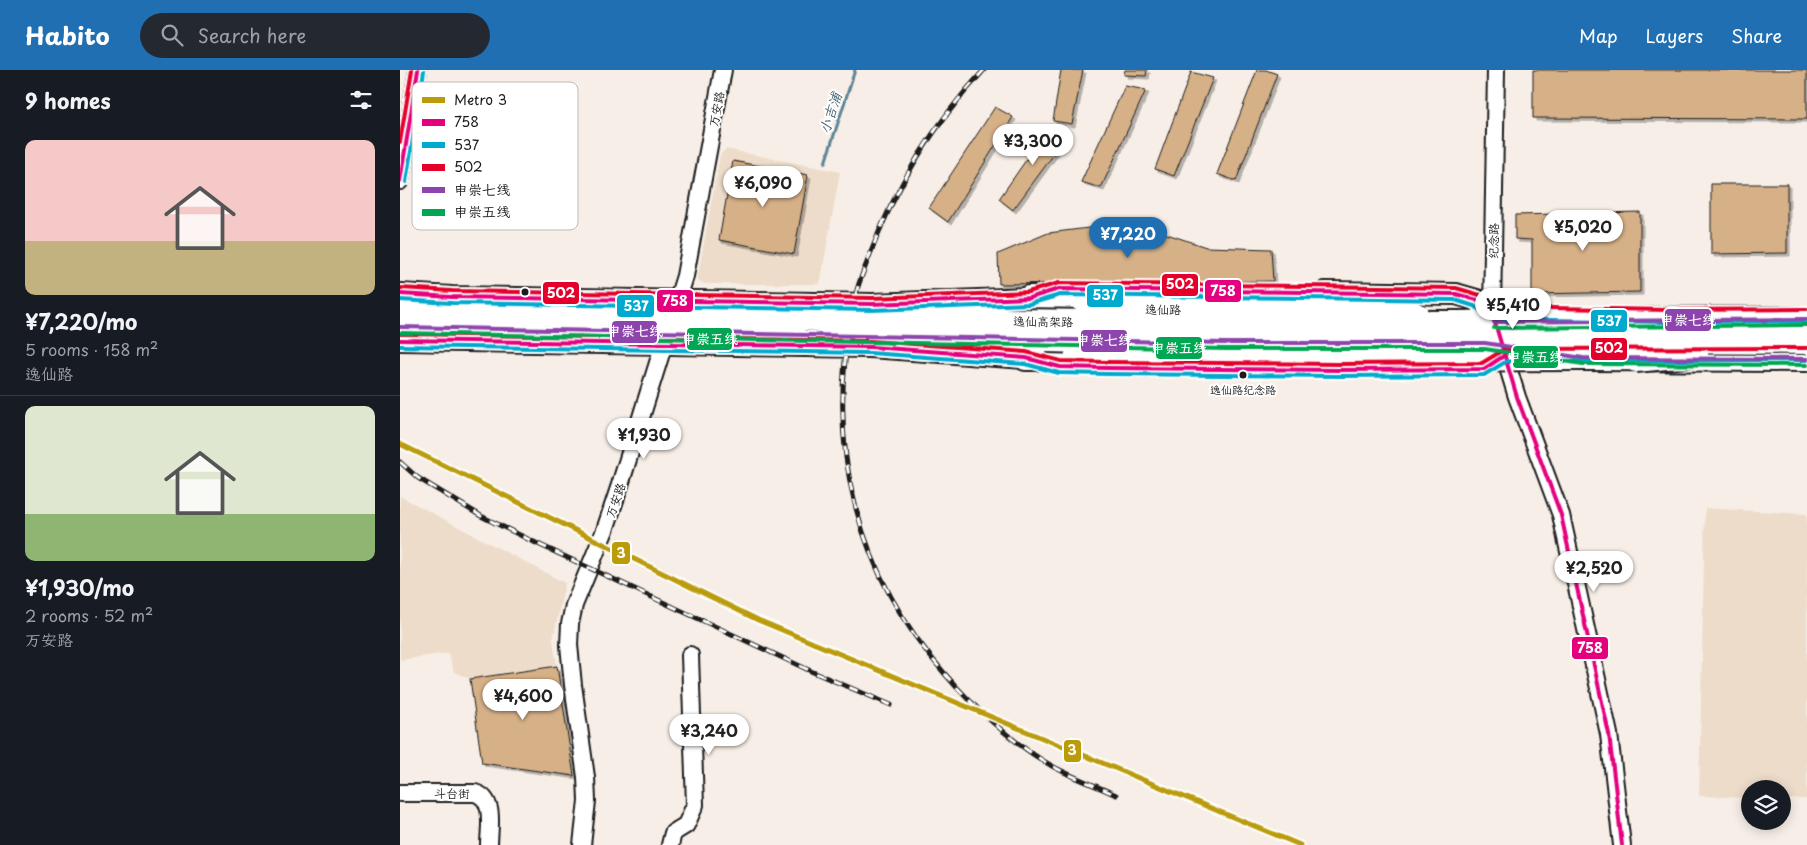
<!DOCTYPE html>
<meta charset="utf-8">
<style>
body{margin:0;font-family:"Playpen Sans","LXGW WenKai TC",sans-serif;background:#242831;color:#f1f3f6;height:100vh;display:flex;flex-direction:column;font-size:19px;white-space:nowrap}
*{box-sizing:border-box;margin:0}
p{font-size:16px;color:#9ea1a6}
.icon{flex:none;width:28px;height:28px;fill:none;stroke:currentColor;stroke-width:2;stroke-linecap:round;stroke-linejoin:round}
.map{position:relative;flex:1;overflow:hidden}
.panel{display:flex;flex-direction:column;background:#171b24;width:400px}
.panel>*{flex:none}
.tools{position:absolute;left:1341px;top:710px;display:grid;gap:10px}
.tools a{display:grid;place-items:center;width:50px;height:50px;border-radius:50%;background:#171b24;box-shadow:0 2px 12px #0003;font-size:25px}
.price{position:absolute;translate:-50% -42px;padding:0 11px;border-radius:18px;background:#fff;color:#222;font-size:16px;line-height:32px;filter:drop-shadow(0 1px 2px #0008)}
.price::after{content:'';position:absolute;left:50%;top:30px;width:15px;height:11px;margin-left:-8px;background:inherit;clip-path:polygon(0 0,100% 0,50% 100%)}
.price.selected{background:#1f6fb2;color:#fff}
ul{padding:0;list-style:none}
li{display:grid;align-content:center;gap:10px;height:265px;padding:0 25px}
li+li{border-top:1px solid #363941}
li span{display:grid;place-items:center;height:155px;border-radius:10px;color:#555}
li>.icon{margin-inline-start:auto}
span .icon{width:90px;height:90px;fill:#fffc;stroke-width:1}
li b{font-size:21px}
h2{display:flex;justify-content:space-between;align-items:center;height:60px;padding:0 25px;font-size:21px}
header{display:flex;align-items:center;gap:30px;box-sizing:border-box;height:70px;padding:0 25px;background:#1f6fb2;color:#fff}
header strong{font-size:24px}
nav{display:flex;gap:28px;margin-inline-start:auto;font-size:18px}
.search{width:350px;height:45px;background:#242831;display:flex;align-items:center;gap:12px;box-sizing:border-box;padding:0 18px;border-radius:28px;color:#9ea1a6;font-size:19px}
main{display:flex;flex:1;min-height:0}
.map>svg:first-child{display:block}
</style>
<header>
<strong>Habito</strong>
<div class="search"><svg class="icon" aria-label="search" viewBox="0 0 24 24"><circle cx="10" cy="10" r="6"/><path d="M15 15l6 6"/></svg>Search here</div>
<nav><a>Map</a><a>Layers</a><a>Share</a></nav>
</header>
<main>
<section class="panel">
<h2>9 homes<svg class="icon" aria-label="filters" viewBox="0 0 24 24"><path d="M4 7h16M4 17h16"/><circle cx="9" cy="7" r="2"/><circle cx="15" cy="17" r="2"/></svg></h2>
<ul>
<li><span style="background:linear-gradient(#f6c9c9 65%,#c2b280 0)"><svg class="icon" aria-label="home" viewBox="0 0 24 24"><path d="M3 11l9-7 9 7M6 9v11h12V9"/></svg></span><div><b>¥7,220/mo</b><p>5 rooms · 158 m²</p><p>逸仙路</p></div></li>
<li><span style="background:linear-gradient(#dfe7d0 70%,#8fb573 0)"><svg class="icon" aria-label="home" viewBox="0 0 24 24"><path d="M3 11l9-7 9 7M6 9v11h12V9"/></svg></span><div><b>¥1,930/mo</b><p>2 rooms · 52 m²</p><p>万安路</p></div></li>
</ul>
</section>
<div class="map">
<svg width="1407" height="775" viewBox="0 0 1407 775">
<defs>
<filter id="shadow"><feDropShadow dx="3" dy="3" stdDeviation="0" flood-color="#0004"/></filter>
</defs>
<rect width="100%" height="100%" fill="#f7efe7"/>
<filter id="ink" filterUnits="userSpaceOnUse"><feTurbulence type="fractalNoise" baseFrequency=".02" numOctaves="2"/><feDisplacementMap in="SourceGraphic" scale="10" xChannelSelector="R" yChannelSelector="G"/><feConvolveMatrix kernelMatrix="1 2 1 2 8 2 1 2 1" color-interpolation-filters="sRGB"/></filter>
<g filter="url(#ink)">
<g fill="#eddcca">
<path d="M326,79L440,102L420,214H304L297,210L320,85Z"/>
<path d="M0,426L165,513L153,570L157,596L70,609L54,602L48,583L0,590Z"/>
<path d="M1305,438L1407,444V729H1383L1382,719H1350V728L1299,726Z"/>
</g>
<g fill="none" stroke-linecap="round" stroke-linejoin="round">
<path stroke="#5d8498" stroke-width="3" d="M425,93L455,0"/>
</g>
<g fill="#d6b087" stroke="#1c1c1c" filter="url(#shadow)">
<path d="M661,0H683L672,54L653,51Z"/>
<path d="M725,0H747L746,6L724,5Z"/>
<path d="M857,0H866L877,4L836,111L817,104Z"/>
<path d="M1133,0H1407V49L1133,48Z"/>
<path d="M791,2L813,8L774,106L755,99Z"/>
<path d="M725,16L746,20L701,118L681,112Z"/>
<path d="M595,37L613,47L548,152L529,138Z"/>
<path d="M651,54L668,65L613,140L599,129Z"/>
<path d="M333,91L408,105L394,184L319,170Z"/>
<path d="M1311,114H1387V183L1311,184Z"/>
<path d="M1240,142V222L1132,224V170L1115,169V145Z"/>
<path d="M713,155L767,164L806,177L871,179L873,211L599,214L598,184L648,163Z"/>
<path d="M157,596L174,706L82,693L70,609Z"/>
</g>
<g fill="none" stroke-linecap="round" stroke-linejoin="round">
<g stroke="#1c1c1c" stroke-width="20">
<g id="minor">
<path d="M0,111L18,0"/>
<path d="M1094,250L1092,243L1096,0"/>
<path d="M1103,281L1117,327L1161,445L1209,664L1222,775"/>
<path d="M0,723H75C96,729 89,758 89,775"/>
<path d="M182,775L187,731L186,707L173,615L169,575L170,554L174,535L205,460L220,415L285,206L323,0"/>
<path d="M270,775L273,763L286,755L295,735L290,585"/>
</g>
</g>
<g stroke="#1c1c1c" stroke-width="24">
<g id="major">
<path d="M925,222L1056,224L1077,230L1092,243"/>
<path d="M0,224L52,227L472,234L629,228L643,233"/>
<path d="M0,270L470,277L626,288L640,284"/>
</g>
</g>
<g stroke="#1c1c1c" stroke-width="28">
<g id="highway">
<path d="M629,228L681,229"/>
<path d="M626,288H676"/>
<path d="M1183,288L1407,289"/>
</g>
</g>
<use href="#minor" stroke="#fff" stroke-width="16"/>
<use href="#major" stroke="#fff" stroke-width="20"/>
<use href="#highway" stroke="#fff" stroke-width="24"/>
<g stroke="#1c1c1c" stroke-width="5">
<g id="rail">
<path d="M584,0C533,55 495,117 469,187C465,198 460,209 457,220C454,230 453,241 451,251C426,379 458,505 545,604C572,636 615,675 652,696C672,707 695,715 716,725"/>
<path d="M0,392L18,408L81,446L138,474L413,602L491,635"/>
</g>
</g>
<use href="#rail" stroke="#fff" stroke-width="3" stroke-dasharray="9" stroke-linecap="butt"/>
<g stroke="#1c1c1c" stroke-width="28" stroke-linecap="butt">
<g id="highway-bridge">
<path d="M681,229L926,233L997,237L1018,246"/>
<path d="M0,238L420,249L705,252L1058,253L1225,250L1407,249"/>
<path d="M0,257L393,264"/>
<path d="M429,265C562,268 694,272 827,273C1020,274 1214,269 1407,272"/>
<path d="M676,288L830,290L1183,288"/>
<path d="M1236,290L1296,284"/>
</g>
</g>
<use href="#highway-bridge" stroke="#fff" stroke-width="24"/>
<g stroke="#fff" stroke-width="8">
<g id="bus-1">
<path d="M0,111L18,0"/>
<path d="M0,224L52,227L472,234L629,228L659,219L1056,224L1077,230L1092,243L1117,327L1161,445L1209,664L1222,775"/>
<path d="M0,270L470,277L626,288L660,297L707,298L937,300L1084,299L1105,285"/>
</g>
</g>
<g stroke="#fff" stroke-width="8">
<g id="bus-2">
<path d="M6,112L24,1"/>
<path d="M0,230L52,233L472,240L629,234L660,225L1055,230L1074,236L1092,249L1270,252L1407,251"/>
<path d="M0,276L470,283L625,294L659,303L707,304L937,306L1084,305L1107,291L1407,290"/>
</g>
</g>
<g stroke="#fff" stroke-width="8">
<g id="bus-3">
<path d="M0,72L12,0"/>
<path d="M0,218L52,221L472,228L628,222L659,213L1056,218L1080,225L1094,237L1270,240L1407,239"/>
<path d="M0,264L470,271L626,282L661,291L707,292L937,294L1082,293L1105,279L1407,278"/>
</g>
</g>
<g stroke="#fff" stroke-width="8">
<g id="bus-4">
<path d="M1094,252L1407,249"/>
<path d="M0,257L826,273H1085L1183,288L1407,289"/>
</g>
</g>
<g stroke="#fff" stroke-width="8">
<g id="bus-5">
<path d="M1094,258L1407,255"/>
<path d="M0,263L826,279H1085L1183,294L1407,295"/>
</g>
</g>
<use href="#bus-1" stroke="#e5007d" stroke-width="4"/>
<use href="#bus-2" stroke="#00a9ce" stroke-width="4"/>
<use href="#bus-3" stroke="#e4002b" stroke-width="4"/>
<use href="#bus-4" stroke="#8e44ad" stroke-width="4"/>
<use href="#bus-5" stroke="#00a651" stroke-width="4"/>
<g stroke="#fff" stroke-width="9">
<path id="metro-1" d="M0,374L358,550L900,775"/>
</g>
<use href="#metro-1" stroke="#bb9b08" stroke-width="5"/>
</g>
</g>
<g fill="#1c1c1c" stroke="#fff" stroke-width="2">
<circle cx="125" cy="222" r="4.5"/>
<circle cx="843" cy="305" r="4.5"/>
</g>
<g text-anchor="middle" dominant-baseline="central" stroke-width="4" stroke-linejoin="round" paint-order="stroke">
<g font-size="11" fill="#1c1c1c" stroke="#fff">
<text x="843" y="319">逸仙路纪念路</text>
</g>
<g font-size="12" fill="#1c1c1c" stroke="#fff">
<text transform="translate(316 39) rotate(-79)">万安路</text>
<text transform="translate(1093 171) rotate(-89)">纪念路</text>
<text transform="translate(763 239) rotate(1)">逸仙路</text>
<text transform="translate(643 251) rotate(1)">逸仙高架路</text>
<text transform="translate(215 430) rotate(-71)">万安路</text>
<text x="52" y="723">斗台街</text>
</g>
<g font-size="14" font-style="italic" fill="#48616e" stroke="#fff">
<text transform="translate(430 43) rotate(-72)">小吉浦</text>
</g>
</g>
<rect x="12" y="12" width="166" height="148" rx="8" fill="#fff" stroke="#bbb" stroke-width="1"/>
<rect x="22" y="27" width="23" height="6" fill="#bb9b08"/>
<rect x="22" y="49" width="23" height="7" fill="#e5007d"/>
<rect x="22" y="72" width="23" height="6" fill="#00a9ce"/>
<rect x="22" y="94" width="23" height="7" fill="#e4002b"/>
<rect x="22" y="117" width="23" height="6" fill="#8e44ad"/>
<rect x="22" y="139" width="23" height="7" fill="#00a651"/>
<g font-size="14" fill="#1c1c1c">
<text x="54" y="35">Metro 3</text>
<text x="54" y="57">758</text>
<text x="54" y="80">537</text>
<text x="54" y="102">502</text>
<text x="54" y="125">申崇七线</text>
<text x="54" y="147">申崇五线</text>
</g>
<g stroke="#fff" stroke-width="2">
<rect x="761" y="203" width="38" height="24" rx="5" fill="#e4002b"/>
<rect x="804" y="209" width="38" height="24" rx="5" fill="#e5007d"/>
<rect x="142" y="211" width="38" height="24" rx="5" fill="#e4002b"/>
<rect x="686" y="214" width="38" height="24" rx="5" fill="#00a9ce"/>
<rect x="256" y="219" width="38" height="24" rx="5" fill="#e5007d"/>
<rect x="216" y="224" width="39" height="24" rx="5" fill="#00a9ce"/>
<rect x="1264" y="238" width="48" height="24" rx="5" fill="#8e44ad"/>
<rect x="1190" y="239" width="38" height="24" rx="5" fill="#00a9ce"/>
<rect x="211" y="250" width="47" height="24" rx="5" fill="#8e44ad"/>
<rect x="286" y="257" width="47" height="24" rx="5" fill="#00a651"/>
<rect x="680" y="259" width="48" height="24" rx="5" fill="#8e44ad"/>
<rect x="755" y="266" width="48" height="24" rx="5" fill="#00a651"/>
<rect x="1190" y="267" width="38" height="24" rx="5" fill="#e4002b"/>
<rect x="1112" y="275" width="47" height="24" rx="5" fill="#00a651"/>
<rect x="211" y="471" width="20" height="24" rx="5" fill="#bb9b08"/>
<rect x="1171" y="566" width="38" height="24" rx="5" fill="#e5007d"/>
<rect x="663" y="669" width="19" height="24" rx="5" fill="#bb9b08"/>
</g>
<g font-size="14" text-anchor="middle" font-weight="bold" fill="#fff">
<text x="780" y="219">502</text>
<text x="823" y="226">758</text>
<text x="161" y="228">502</text>
<text x="705" y="230">537</text>
<text x="275" y="236">758</text>
<text x="236" y="241">537</text>
<text x="1288" y="255">申崇七线</text>
<text x="1209" y="256">537</text>
<text x="235" y="266">申崇七线</text>
<text x="310" y="274">申崇五线</text>
<text x="704" y="275">申崇七线</text>
<text x="779" y="283">申崇五线</text>
<text x="1209" y="283">502</text>
<text x="1135" y="292">申崇五线</text>
<text x="221" y="488">3</text>
<text x="1190" y="583">758</text>
<text x="672" y="685">3</text>
</g>
</svg>
<div class="tools">
<a><svg class="icon" aria-label="layers" viewBox="0 0 24 24"><path d="M12 4l9 5-9 5-9-5zM3 14l9 5 9-5"/></svg></a>
</div>
<b class="price" style="left:633px;top:96px">¥3,300</b>
<b class="price" style="left:363px;top:138px">¥6,090</b>
<b class="price" style="left:1183px;top:182px">¥5,020</b>
<b class="price selected" style="left:728px;top:189px">¥7,220</b>
<b class="price" style="left:1113px;top:260px">¥5,410</b>
<b class="price" style="left:244px;top:390px">¥1,930</b>
<b class="price" style="left:1194px;top:523px">¥2,520</b>
<b class="price" style="left:123px;top:651px">¥4,600</b>
<b class="price" style="left:309px;top:686px">¥3,240</b>
</div>
</main>
